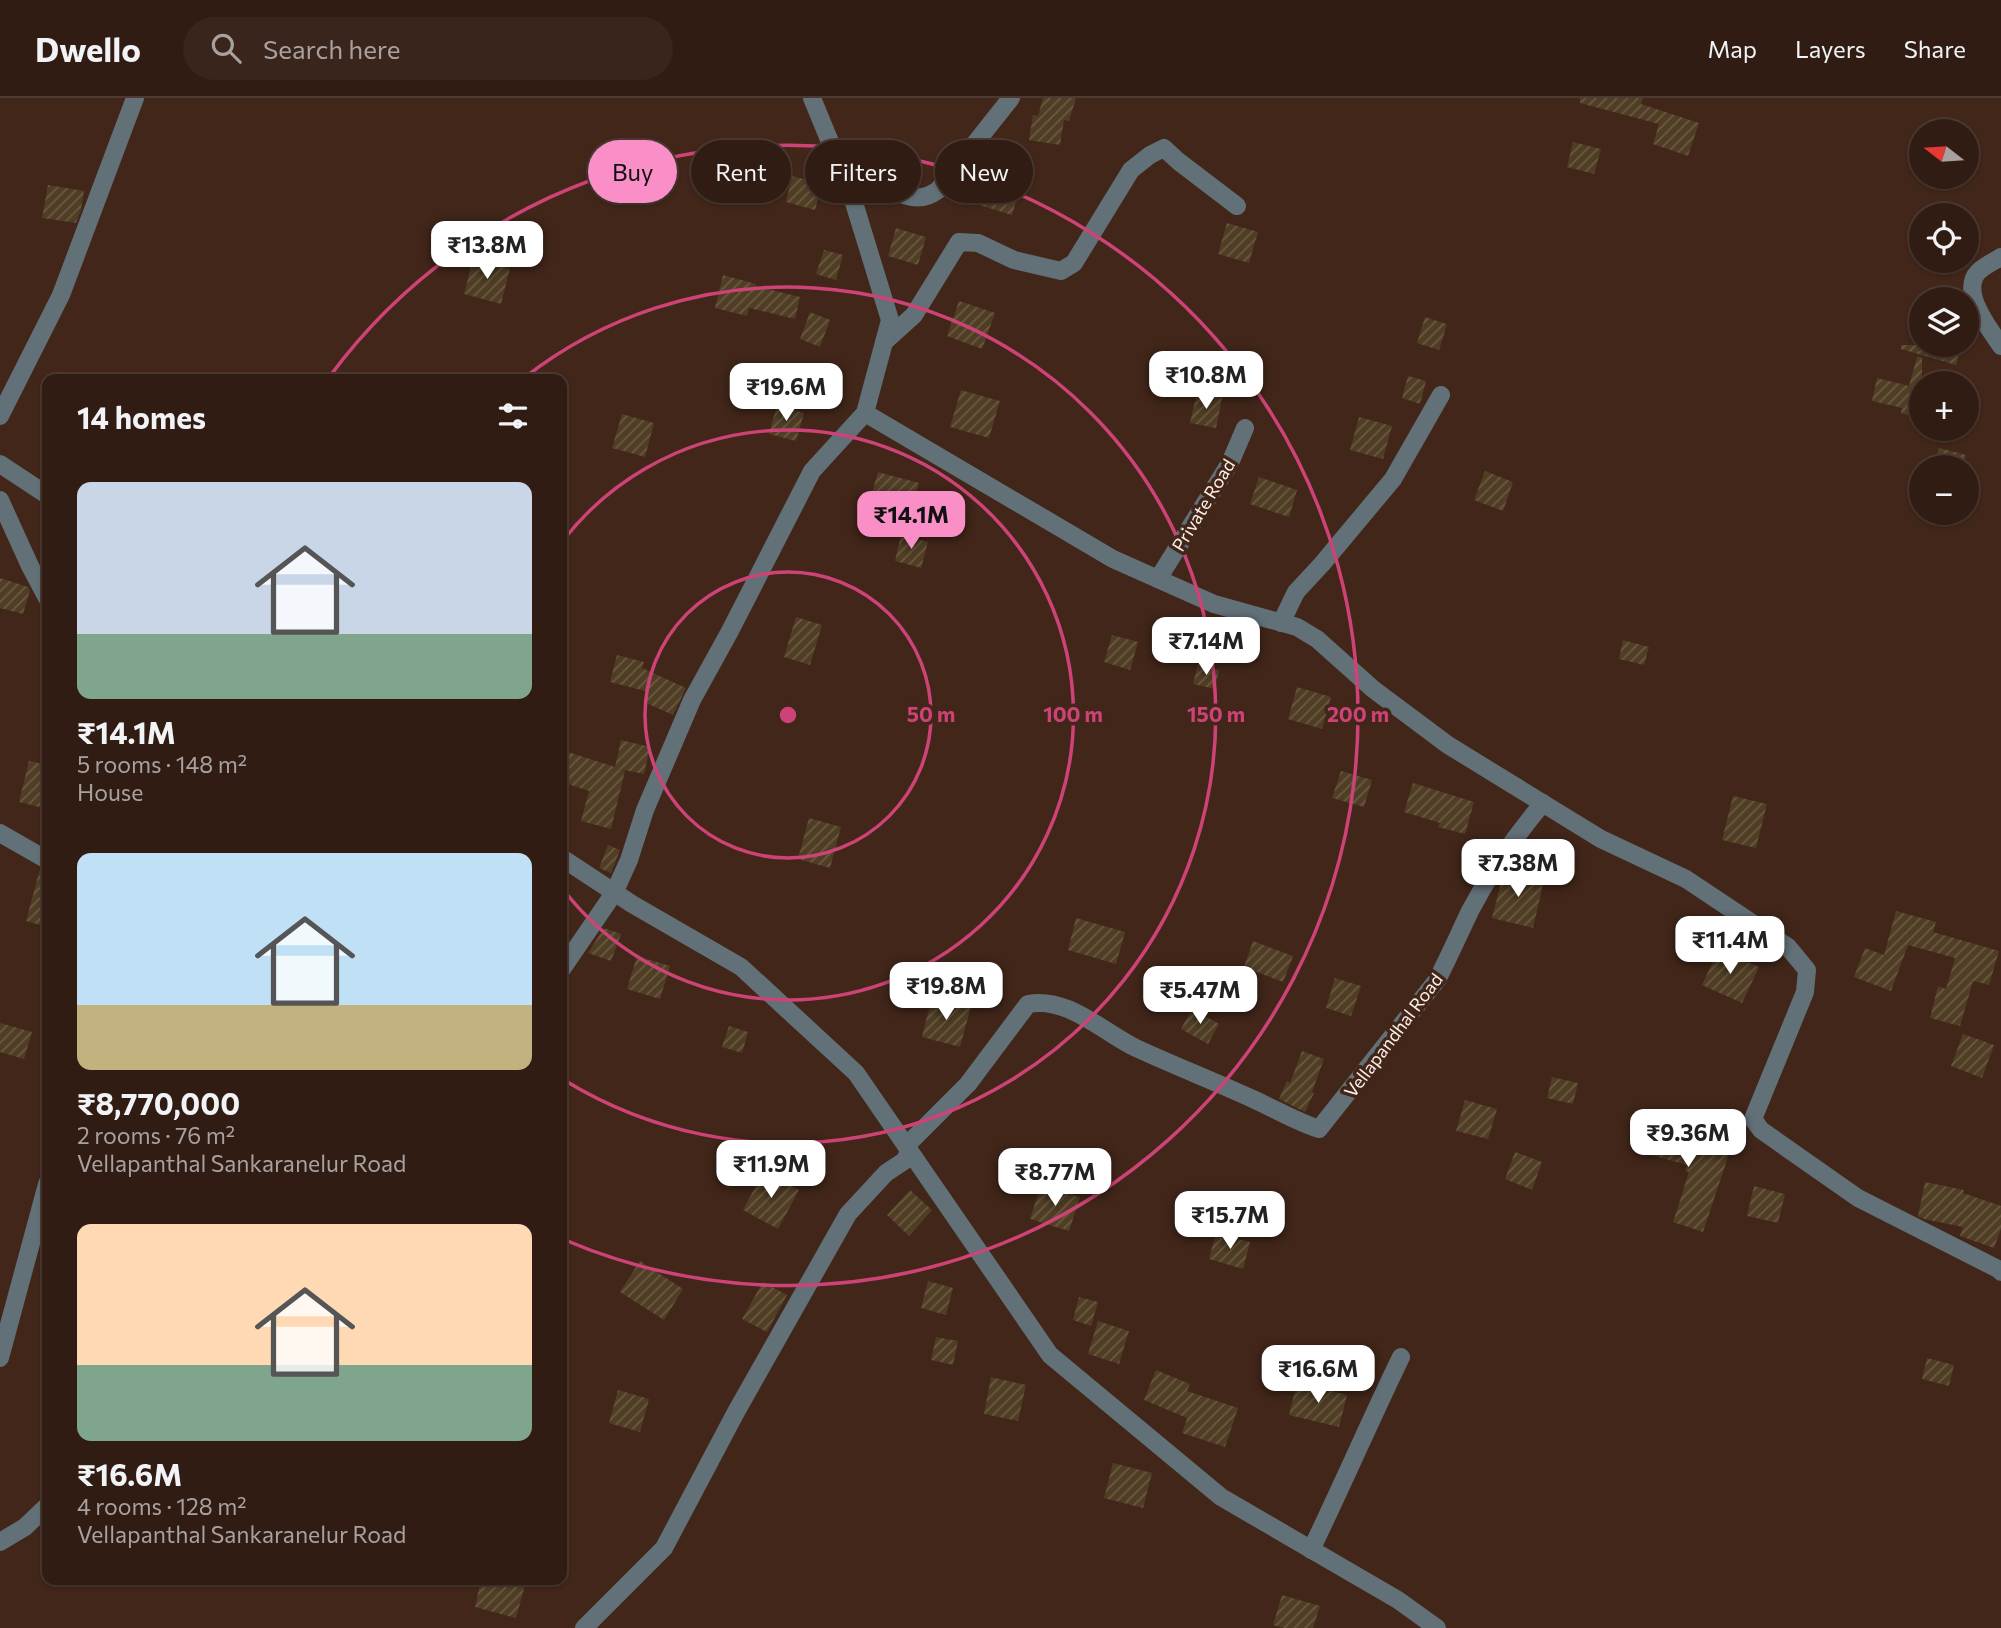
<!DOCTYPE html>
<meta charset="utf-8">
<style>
body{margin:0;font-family:Commissioner,sans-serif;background:#39251c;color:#f1f3f6;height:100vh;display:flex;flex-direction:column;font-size:26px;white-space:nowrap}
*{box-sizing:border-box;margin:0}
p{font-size:23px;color:#a8a1a0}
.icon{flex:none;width:38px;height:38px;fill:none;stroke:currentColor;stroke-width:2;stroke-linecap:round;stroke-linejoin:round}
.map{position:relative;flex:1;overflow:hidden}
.panel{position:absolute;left:42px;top:276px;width:525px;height:1211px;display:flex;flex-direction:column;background:#311c13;border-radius:14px;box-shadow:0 2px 5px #0004,0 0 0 2px #4c3a33}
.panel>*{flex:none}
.guide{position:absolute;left:588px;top:42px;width:665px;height:63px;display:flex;gap:14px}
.needle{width:46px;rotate:287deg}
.buttons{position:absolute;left:1909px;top:21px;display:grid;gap:14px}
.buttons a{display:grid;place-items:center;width:70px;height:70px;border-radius:50%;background:#311c13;box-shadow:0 2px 5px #0004,0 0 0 2px #4c3a33;font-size:35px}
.price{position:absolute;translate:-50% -60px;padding:0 16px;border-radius:14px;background:#fff;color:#222;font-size:23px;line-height:46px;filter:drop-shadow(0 2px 4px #0008)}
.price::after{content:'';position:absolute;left:50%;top:42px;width:21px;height:16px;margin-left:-10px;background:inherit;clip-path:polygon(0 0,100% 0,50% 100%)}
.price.on{background:#fa8fc8;color:#111}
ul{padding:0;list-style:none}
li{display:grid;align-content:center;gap:14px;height:371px;padding:0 35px}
li span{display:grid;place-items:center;height:217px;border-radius:14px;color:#555}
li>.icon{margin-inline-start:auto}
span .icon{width:126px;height:126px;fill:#fffc;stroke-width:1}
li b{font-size:30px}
h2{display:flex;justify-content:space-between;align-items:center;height:84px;padding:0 35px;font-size:30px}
.chip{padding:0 24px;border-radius:32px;background:#311c13;box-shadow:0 2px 5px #0004,0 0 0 2px #4c3a33;font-size:24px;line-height:63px}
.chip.on{background:#fa8fc8;color:#111}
header{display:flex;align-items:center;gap:42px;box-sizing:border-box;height:98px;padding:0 35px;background:#311c13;border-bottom:2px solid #4c3a33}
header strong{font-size:33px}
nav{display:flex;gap:38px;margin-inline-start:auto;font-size:24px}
.search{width:490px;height:63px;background:#39251c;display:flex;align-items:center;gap:18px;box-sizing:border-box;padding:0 24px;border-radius:38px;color:#a8a1a0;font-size:26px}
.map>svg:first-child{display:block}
</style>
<header>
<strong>Dwello</strong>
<div class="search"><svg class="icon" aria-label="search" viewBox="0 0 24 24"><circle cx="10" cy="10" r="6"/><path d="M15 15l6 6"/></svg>Search here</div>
<nav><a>Map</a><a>Layers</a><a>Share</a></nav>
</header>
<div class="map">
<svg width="2001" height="1530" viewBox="0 0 2001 1530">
<defs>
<pattern id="building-hatch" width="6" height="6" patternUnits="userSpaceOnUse" patternTransform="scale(1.75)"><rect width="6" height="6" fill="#503e24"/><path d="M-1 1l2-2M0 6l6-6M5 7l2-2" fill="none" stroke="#6a5a44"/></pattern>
</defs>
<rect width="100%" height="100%" fill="#412619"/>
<g fill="url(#building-hatch)">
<path d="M1043,0H1076L1069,23L1064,22L1060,47L1029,42L1033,17L1038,18Z"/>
<path d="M1580,0H1643L1641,6L1699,25L1688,58L1653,46L1659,26L1580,5Z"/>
<path d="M1573,44L1601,51L1594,76L1567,69Z"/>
<path d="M984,75L1021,85L1012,117L976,106Z"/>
<path d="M792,78L822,86L815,112L786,104Z"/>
<path d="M48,87L84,93L81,112L76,125L42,120Z"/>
<path d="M1227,125L1258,134L1249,165L1218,156Z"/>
<path d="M896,130L926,139L918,167L888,158Z"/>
<path d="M824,152L843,157L836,182L816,176Z"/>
<path d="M473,161L510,170L501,206L464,196Z"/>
<path d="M723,177L756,186L755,188L800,199L795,221L749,210L747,218L715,210Z"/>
<path d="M959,203L995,215L982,251L947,238Z"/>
<path d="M810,214L830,222L820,249L800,241Z"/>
<path d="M1425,219L1447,226L1439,252L1417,245Z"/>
<path d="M1901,247H1962L1956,267L1901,251Z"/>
<path d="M1917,259H1922V321L1901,315L1902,310L1872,303L1877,280L1909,288Z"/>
<path d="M1408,278L1426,283L1420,306L1402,300Z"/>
<path d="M961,292L1000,303L989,340L950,329Z"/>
<path d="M1197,295L1222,300L1216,330L1190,325Z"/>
<path d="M777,307L804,315L796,343L769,336Z"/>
<path d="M622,316L654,325L645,359L612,350Z"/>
<path d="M1359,319L1392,328L1383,361L1350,352Z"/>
<path d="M1939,350L1966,357L1963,369H1934Z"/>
<path d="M1485,373L1513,384L1503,413L1474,402Z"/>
<path d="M878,374L919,385L909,420L868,408Z"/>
<path d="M1259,379L1297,392L1289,419L1250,406Z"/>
<path d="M901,437L928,444L921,470L895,463Z"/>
<path d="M0,480L28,489L30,492L23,516L0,510Z"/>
<path d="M796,519L822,527L810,567L784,559Z"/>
<path d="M1112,537L1138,544L1130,572L1104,564Z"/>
<path d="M1623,542L1649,549L1644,567L1619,561Z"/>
<path d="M617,557L644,564L642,570L686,590L673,617L644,604L649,594L610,584Z"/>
<path d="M1198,566L1219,572L1215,591L1193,586Z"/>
<path d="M1297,589L1331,599L1322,631L1288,621Z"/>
<path d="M621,642L650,649L644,676L619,671L625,673L611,731L581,723L589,693L562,684V664L565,653L615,669Z"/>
<path d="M29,663L47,667V711L19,704Z"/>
<path d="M1341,673L1372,682L1364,709L1332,700Z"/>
<path d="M1413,685L1474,704L1465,736L1438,729L1440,725L1404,714Z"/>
<path d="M1733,698L1767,706L1756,750L1722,742Z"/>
<path d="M809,720L841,729L830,770L798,761Z"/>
<path d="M608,747L620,752L611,775L599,770Z"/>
<path d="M40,771L47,773V829L26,823Z"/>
<path d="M1507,773L1544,782L1533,830L1492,820L1502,781Z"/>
<path d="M1896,813L1936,824L1933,834L1999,853L1989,887L1973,883L1960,928L1930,920L1938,888L1946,891L1955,860L1908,847L1891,893L1854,879L1865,850L1884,857Z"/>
<path d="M1076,820L1125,834L1116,866L1068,852Z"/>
<path d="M604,830L621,836L611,863L588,855Z"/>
<path d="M1253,843L1293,858L1283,884L1244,869Z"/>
<path d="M1719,851L1759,869L1742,905L1702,887Z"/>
<path d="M637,858L670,868L660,901L627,891Z"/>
<path d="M1335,880L1361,888L1351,918L1326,910Z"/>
<path d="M932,899L971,908L960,949L922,939Z"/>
<path d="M1192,911L1219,926L1208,946L1181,931Z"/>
<path d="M0,925L32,934L24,961L0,954Z"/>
<path d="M729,928L748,934L742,955L722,949Z"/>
<path d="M1963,936L1994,947L1982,980L1951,968Z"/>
<path d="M1302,953L1324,961L1312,994L1314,995L1305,1014L1279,1001L1287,983L1290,985Z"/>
<path d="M1552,979L1578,985L1573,1006L1547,1000Z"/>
<path d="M1465,1002L1497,1011L1488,1041L1456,1033Z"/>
<path d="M1642,1023L1731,1050L1703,1134L1673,1124L1689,1074L1685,1073L1687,1067L1633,1052Z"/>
<path d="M1515,1054L1542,1064L1532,1092L1505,1081Z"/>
<path d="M764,1073L799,1092L778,1131L743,1112Z"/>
<path d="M1925,1084L1964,1092L1963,1095L2001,1108V1131L1994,1150L1960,1138L1963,1129L1924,1121L1918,1118Z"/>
<path d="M1041,1087L1080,1099L1069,1133L1030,1121Z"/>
<path d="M1754,1088L1785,1096L1778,1125L1747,1118Z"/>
<path d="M910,1092L932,1112L909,1138L887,1117Z"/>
<path d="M1216,1135L1250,1144L1243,1171L1209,1161Z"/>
<path d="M640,1163L683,1191L664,1222L620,1194Z"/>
<path d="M928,1183L953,1190L946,1217L921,1210Z"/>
<path d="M763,1184L787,1197L767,1234L742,1221Z"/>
<path d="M1079,1199L1098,1204L1091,1228L1073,1222Z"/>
<path d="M1098,1223L1129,1233L1119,1266L1088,1256Z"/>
<path d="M936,1239L958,1243L953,1267L931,1262Z"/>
<path d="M1927,1260L1954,1267L1949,1288L1922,1281Z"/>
<path d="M1156,1272L1190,1286L1187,1293L1238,1310L1225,1349L1182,1335L1187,1320L1144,1302Z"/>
<path d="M991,1279L1026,1287L1018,1323L984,1316Z"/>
<path d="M1297,1285L1347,1297L1339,1329L1289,1317Z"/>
<path d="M618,1292L649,1301L640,1334L609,1325Z"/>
<path d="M1113,1365L1152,1375L1143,1410L1104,1400Z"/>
<path d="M481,1482H506L525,1487L516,1520L475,1509Z"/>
<path d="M1282,1497L1320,1508L1313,1530H1284L1273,1527Z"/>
</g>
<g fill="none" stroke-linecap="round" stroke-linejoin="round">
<g stroke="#627078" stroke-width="18">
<path d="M851,95C860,93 870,90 879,91C903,94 917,108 938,92L1011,0"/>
<path d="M2001,159C1993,164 1984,168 1978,174C1960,194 1989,230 2001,248"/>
<path d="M884,244L914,217L959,144L978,145L1014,162L1061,173L1074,165L1131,72L1150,57L1164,50L1178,63L1237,108"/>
<path d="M865,315L1113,461L1214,506L1297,529L1317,541L1373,591L1448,647L1601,741L1686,781L1788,849L1807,872L1805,894L1753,1021L1761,1032L1858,1100L1998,1171L2001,1174"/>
<path d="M0,318L61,197L135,0"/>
<path d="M0,366L47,397"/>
<path d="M0,402L30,468L47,500"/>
<path d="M1158,481L1230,365L1245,330"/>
<path d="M1281,525L1296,494L1322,466L1393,381L1441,297"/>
<path d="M0,735L47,762"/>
<path d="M562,760L632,806L741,869L856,975L1050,1257L1221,1399L1398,1502L1437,1530"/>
<path d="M562,871L614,795L629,762L645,712L692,602L730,533L812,373L865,315L890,222L851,95L812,0"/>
<path d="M906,1048L968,986L1028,906C1067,898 1103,934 1136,950C1175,968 1216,984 1255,1002C1277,1012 1297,1024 1319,1031L1437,882C1449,859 1459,836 1470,813C1490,775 1515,738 1543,705"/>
<path d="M0,1260L47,1086"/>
<path d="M0,1444L25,1429L47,1408"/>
<path d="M1311,1452C1342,1388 1370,1323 1401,1259"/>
<path d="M584,1530L664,1450L736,1314L848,1116L886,1075L904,1063L909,1055"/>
</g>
</g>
<g fill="none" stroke="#ce4377" stroke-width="3.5">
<circle cx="788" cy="617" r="143"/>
<path d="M562 444A285 285 0 1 1 562 790"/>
<path d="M524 280A428 428 0 1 1 564 982"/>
<path d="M330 278A570 570 0 1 1 565 1142"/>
</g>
<g text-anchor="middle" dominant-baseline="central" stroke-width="7" stroke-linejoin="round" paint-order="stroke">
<g font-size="18" fill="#fdeee7" stroke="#412619">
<text transform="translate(1203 407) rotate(-59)">Private Road</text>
<text transform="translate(1393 937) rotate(-53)">Vellapandhal Road</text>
</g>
</g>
<circle cx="788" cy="617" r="10" fill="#ce4377" stroke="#412619" stroke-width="3.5"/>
<g font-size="21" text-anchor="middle" font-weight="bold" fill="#ce4377" stroke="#412619" stroke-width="7" stroke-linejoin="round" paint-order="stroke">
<text x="931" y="624">50 m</text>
<text x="1073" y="624">100 m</text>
<text x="1216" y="624">150 m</text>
<text x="1358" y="624">200 m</text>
</g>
</svg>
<div class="buttons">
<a><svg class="needle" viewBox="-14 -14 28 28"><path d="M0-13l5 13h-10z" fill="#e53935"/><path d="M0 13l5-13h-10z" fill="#a8a1a0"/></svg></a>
<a><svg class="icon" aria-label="locate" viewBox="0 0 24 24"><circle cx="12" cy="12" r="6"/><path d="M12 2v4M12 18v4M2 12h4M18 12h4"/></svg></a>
<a><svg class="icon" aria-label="layers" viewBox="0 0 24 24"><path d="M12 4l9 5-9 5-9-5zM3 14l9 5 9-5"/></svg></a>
<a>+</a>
<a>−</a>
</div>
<b class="price" style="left:487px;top:183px">₹13.8M</b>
<b class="price" style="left:1206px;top:313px">₹10.8M</b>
<b class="price" style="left:786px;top:325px">₹19.6M</b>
<b class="price on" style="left:911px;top:453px">₹14.1M</b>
<b class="price" style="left:1206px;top:579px">₹7.14M</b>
<b class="price" style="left:1518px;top:801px">₹7.38M</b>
<b class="price" style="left:1730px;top:878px">₹11.4M</b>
<b class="price" style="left:946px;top:924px">₹19.8M</b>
<b class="price" style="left:1200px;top:928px">₹5.47M</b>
<b class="price" style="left:1688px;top:1071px">₹9.36M</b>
<b class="price" style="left:771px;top:1102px">₹11.9M</b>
<b class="price" style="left:1055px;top:1110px">₹8.77M</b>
<b class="price" style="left:1230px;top:1153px">₹15.7M</b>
<b class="price" style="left:1318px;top:1307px">₹16.6M</b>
<div class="guide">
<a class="chip on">Buy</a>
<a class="chip">Rent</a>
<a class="chip">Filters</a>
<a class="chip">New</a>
</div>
<section class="panel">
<h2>14 homes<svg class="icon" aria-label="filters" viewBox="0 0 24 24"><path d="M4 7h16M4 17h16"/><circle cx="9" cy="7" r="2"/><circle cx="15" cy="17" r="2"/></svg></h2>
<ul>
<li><span style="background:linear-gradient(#c9d6e8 70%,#7fa58c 0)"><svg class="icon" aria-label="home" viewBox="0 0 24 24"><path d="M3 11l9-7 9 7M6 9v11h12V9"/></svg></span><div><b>₹14.1M</b><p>5 rooms · 148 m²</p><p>House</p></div></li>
<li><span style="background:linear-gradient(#bfe0f5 70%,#c2b280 0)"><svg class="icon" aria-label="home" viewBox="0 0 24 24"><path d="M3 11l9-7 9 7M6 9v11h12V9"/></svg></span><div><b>₹8,770,000</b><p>2 rooms · 76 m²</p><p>Vellapanthal Sankaranelur Road</p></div></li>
<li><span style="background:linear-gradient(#ffd9b3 65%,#7fa58c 0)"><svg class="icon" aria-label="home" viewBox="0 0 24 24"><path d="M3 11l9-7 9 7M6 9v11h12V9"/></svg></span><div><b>₹16.6M</b><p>4 rooms · 128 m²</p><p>Vellapanthal Sankaranelur Road</p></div></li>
</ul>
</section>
</div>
